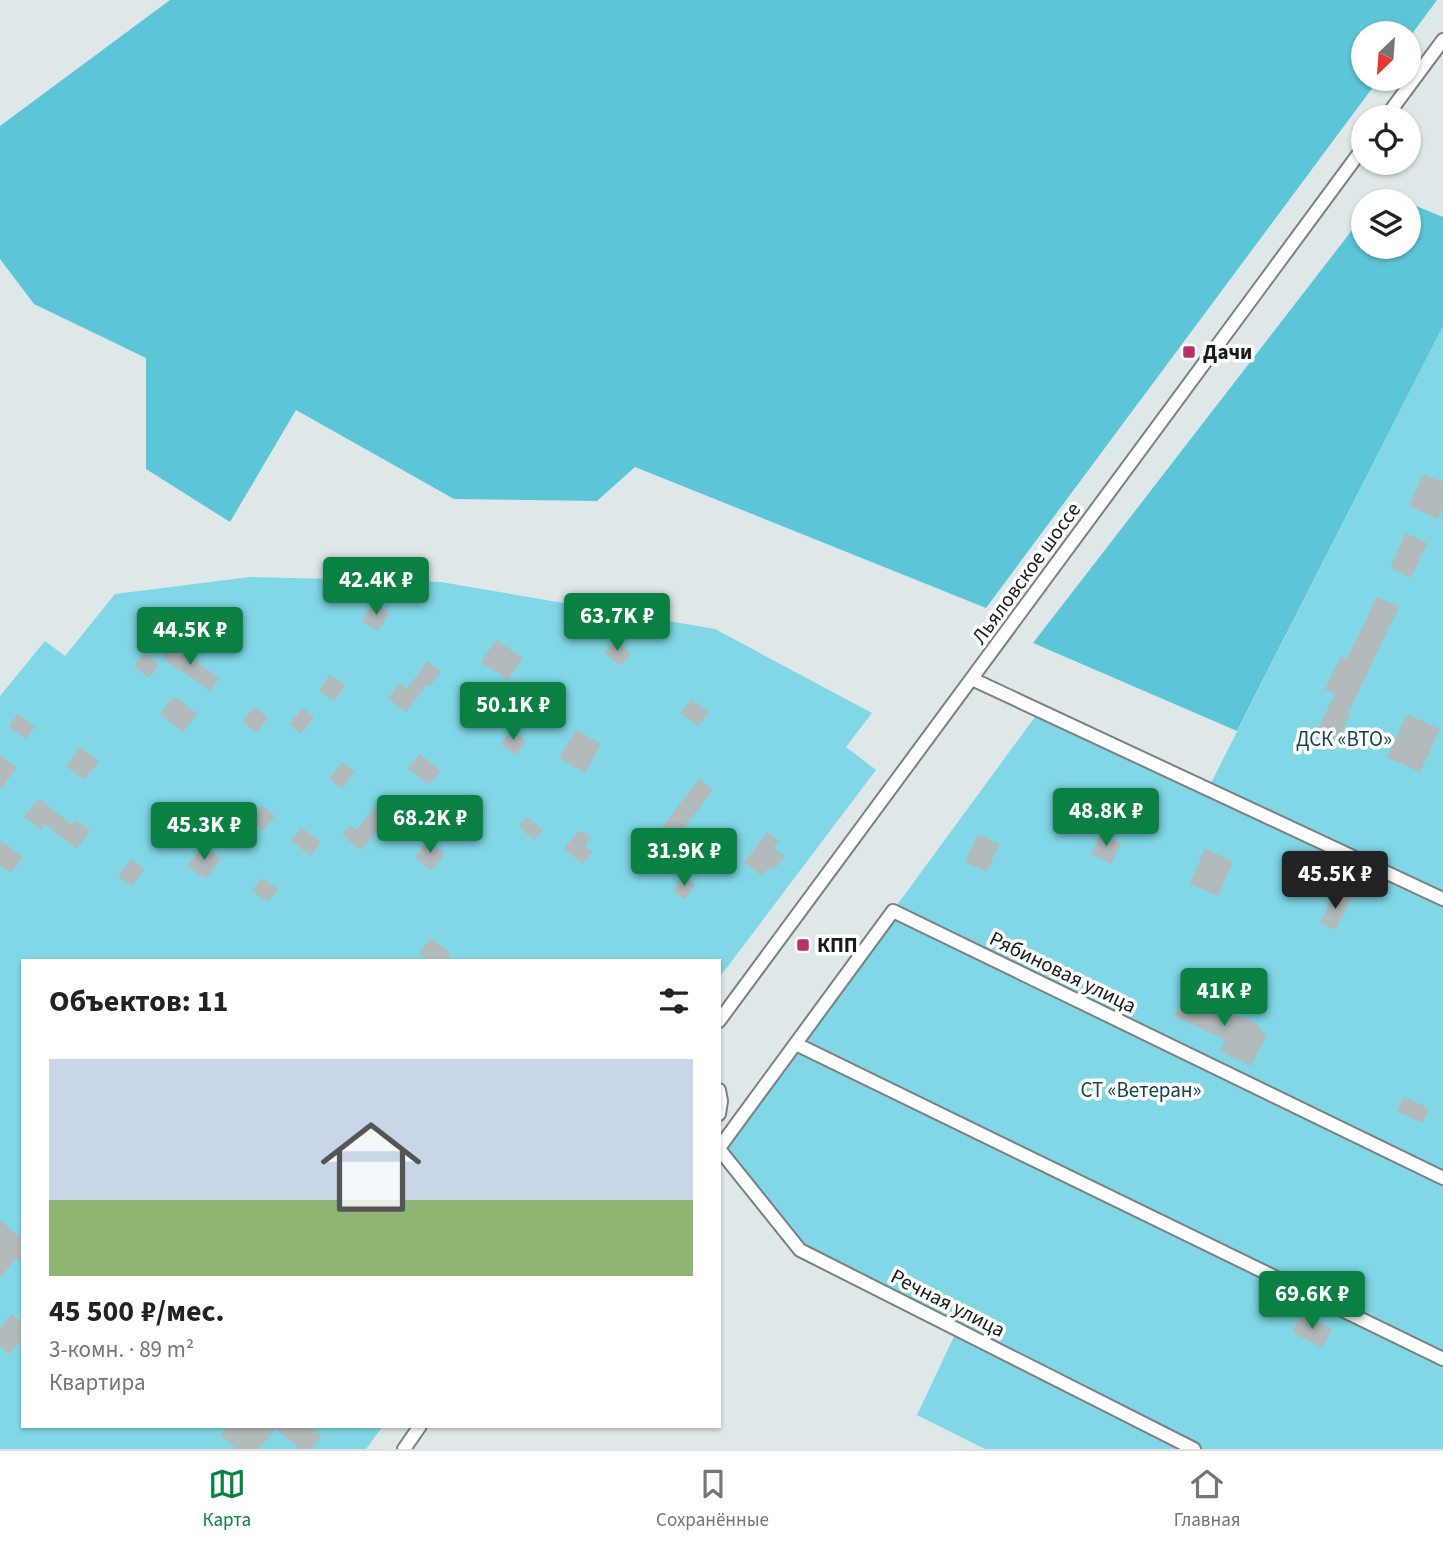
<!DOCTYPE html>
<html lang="ru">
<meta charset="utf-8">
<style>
body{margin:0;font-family:"Source Sans 3",sans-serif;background:#f2f2f2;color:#222;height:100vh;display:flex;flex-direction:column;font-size:26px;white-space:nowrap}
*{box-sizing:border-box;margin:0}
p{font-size:23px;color:#767676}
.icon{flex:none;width:38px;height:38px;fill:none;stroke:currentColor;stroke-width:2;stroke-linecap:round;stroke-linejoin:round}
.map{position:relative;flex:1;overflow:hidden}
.panel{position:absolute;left:21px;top:959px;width:700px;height:469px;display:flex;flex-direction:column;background:#fff;border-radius:0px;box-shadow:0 2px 5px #0004}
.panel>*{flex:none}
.needle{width:46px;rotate:205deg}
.controls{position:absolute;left:1351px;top:21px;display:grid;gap:14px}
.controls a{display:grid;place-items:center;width:70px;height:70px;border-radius:50%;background:#fff;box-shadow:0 2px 5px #0004;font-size:35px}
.price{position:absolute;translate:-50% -60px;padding:0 16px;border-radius:7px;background:#0b8043;color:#fff;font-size:23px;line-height:46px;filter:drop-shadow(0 2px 4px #0008)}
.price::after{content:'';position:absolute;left:50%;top:42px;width:21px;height:16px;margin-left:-10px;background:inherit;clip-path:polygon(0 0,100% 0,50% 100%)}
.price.on{background:#222;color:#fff}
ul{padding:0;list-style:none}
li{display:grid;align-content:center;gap:14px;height:371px;padding:0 28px}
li+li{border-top:2px solid #e0e0e0}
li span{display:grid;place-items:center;height:217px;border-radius:0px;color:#555}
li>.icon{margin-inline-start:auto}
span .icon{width:126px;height:126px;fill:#fffc;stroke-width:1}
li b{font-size:30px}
h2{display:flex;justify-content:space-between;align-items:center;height:84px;padding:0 28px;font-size:30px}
.tabs{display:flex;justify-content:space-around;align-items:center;height:98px;border-top:2px solid #e0e0e0;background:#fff;font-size:19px;color:#767676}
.tabs a{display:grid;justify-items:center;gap:4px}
.tabs .on{color:#0b8043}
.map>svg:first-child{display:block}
</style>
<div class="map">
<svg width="1443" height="1449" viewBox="0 0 1443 1449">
<rect width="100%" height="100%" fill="#dfe8e9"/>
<g fill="#81d7e6">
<path d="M1443,326V1449H985L917,1415L957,1330L800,1250L719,1148L1040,710L1208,789Z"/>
<path d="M250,577L441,582L715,629L872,713L846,747L876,770L719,978V961H23V1426H383L366,1449H0V696L45,641L65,656L115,594Z"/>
</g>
<g fill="#5dc5d8">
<path d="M170,0H1437L1409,38V33H1363V79H1379L986,608L635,467L597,501L454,499L296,410L230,522L146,469V358L34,304L0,259V126Z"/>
<path d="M1409,203L1443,217V326L1237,731L1033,643L1363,216V247H1409Z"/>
</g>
<g fill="#b2babb">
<path d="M1423,474L1443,482V508L1438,519L1409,506Z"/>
<path d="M1406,533L1427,543L1411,578L1390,568Z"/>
<path d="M1377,597L1399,607L1348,713L1350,714L1337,740L1317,730L1335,694L1325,689L1341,656L1347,659Z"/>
<path d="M374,602L390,612L378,631L361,621Z"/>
<path d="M496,640L523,658L508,680L481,662Z"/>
<path d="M615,640L631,654L620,666L604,653Z"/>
<path d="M173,643L219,679L210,691L180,669L179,671L162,657Z"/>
<path d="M144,653L159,665L149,678L134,666Z"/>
<path d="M427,661L441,671L430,686L427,684L406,712L388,698L400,683L407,689Z"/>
<path d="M329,675L345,685L334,701L319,691Z"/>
<path d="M174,696L197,714L183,732L160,714Z"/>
<path d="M692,699L709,713L698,726L681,713Z"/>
<path d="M254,707L268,718L256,733L242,721Z"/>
<path d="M303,708L314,717L301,734L289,724Z"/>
<path d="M18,714L35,727L26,739L9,726Z"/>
<path d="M1407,714L1440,729L1420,772L1387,757Z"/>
<path d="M511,730L526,741L516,755L501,744Z"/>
<path d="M576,730L601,744L585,773L559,758Z"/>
<path d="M81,747L99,762L84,780L66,766Z"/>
<path d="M420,754L441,771L429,785L408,768Z"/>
<path d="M0,755L17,768L0,790Z"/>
<path d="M342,762L355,772L342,789L329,779Z"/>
<path d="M699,779L713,790L675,840L661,829Z"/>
<path d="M39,799L72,825L76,820L90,831L76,849L45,824L41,830L24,816Z"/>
<path d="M261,805L275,816L263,831L250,820Z"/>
<path d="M375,807L394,824L383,837L376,832L361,850L342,835L351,825L357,830Z"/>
<path d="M527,817L543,830L534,840L519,827Z"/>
<path d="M301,827L321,842L311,856L291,841Z"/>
<path d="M579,830L591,838L585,846L592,852L583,864L564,849Z"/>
<path d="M767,832L779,841L773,848L785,856L774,870L769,867L762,876L744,863Z"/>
<path d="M1101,833L1121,843L1111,864L1091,854Z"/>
<path d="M978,834L999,844L987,872L965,862Z"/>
<path d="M0,840L23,857L11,873L0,865Z"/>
<path d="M427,840L445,853L432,871L415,858Z"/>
<path d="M203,845L221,859L206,879L187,866Z"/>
<path d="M1205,849L1233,861L1218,896L1190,884Z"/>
<path d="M131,859L145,869L132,886L118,876Z"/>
<path d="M683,876L695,885L685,899L673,891Z"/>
<path d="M262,878L278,889L268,902L252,891Z"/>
<path d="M1335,891L1351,899L1336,930L1320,923Z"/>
<path d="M431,938L451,953L445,961H429L419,953Z"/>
<path d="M1188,992L1216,1003L1214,1007L1237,1017L1238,1015L1257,1024L1266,1037L1251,1066L1220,1051L1226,1040L1174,1016Z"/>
<path d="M1403,1097L1429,1108L1423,1123L1397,1111Z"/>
<path d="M0,1220L23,1240V1263L16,1258L0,1278Z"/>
<path d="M11,1314L23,1323V1338L9,1354L0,1346V1328Z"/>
<path d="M1301,1314L1332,1329L1322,1348L1292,1332Z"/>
<path d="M228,1426H310L322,1436L311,1449H300L276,1429L258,1449H237L220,1435Z"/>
</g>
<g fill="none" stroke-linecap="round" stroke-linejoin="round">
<g stroke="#7a8183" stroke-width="16">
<g id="street">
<path d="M1386,117L1443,40"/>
<path d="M972,679L1443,899"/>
<path d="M719,1021L1363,148"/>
<path d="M796,1044L1443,1359"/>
<path d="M719,1090L721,1101L719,1114"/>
<path d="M719,1148L893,911L1443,1178"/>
<path d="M719,1149L800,1250L1194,1449"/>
<path d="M404,1449L420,1426"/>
</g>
</g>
<use href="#street" stroke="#fff" stroke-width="12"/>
</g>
<g fill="#ba2f68" stroke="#fff" stroke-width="2.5">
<rect x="1182" y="345" width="14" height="14" rx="3.5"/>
<rect x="796" y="938" width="14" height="14" rx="3.5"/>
</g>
<g text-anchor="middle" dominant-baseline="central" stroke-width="7" stroke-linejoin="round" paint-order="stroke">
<g font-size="21" font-weight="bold" fill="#181b1c" stroke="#fff" text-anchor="start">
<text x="1203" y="352">Дачи</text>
<text x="817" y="945">КПП</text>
</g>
<g font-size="21" fill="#181b1c" stroke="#fff">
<text transform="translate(1026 573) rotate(-54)">Льяловское шоссе</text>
<text transform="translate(1063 972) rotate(26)">Рябиновая улица</text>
<text transform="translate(948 1303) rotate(27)">Речная улица</text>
</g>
<g font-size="21" fill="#13434b" stroke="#fff">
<text x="1344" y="739">ДСК «ВТО»</text>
<text x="1141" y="1090">СТ «Ветеран»</text>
</g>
</g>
</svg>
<div class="controls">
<a><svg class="needle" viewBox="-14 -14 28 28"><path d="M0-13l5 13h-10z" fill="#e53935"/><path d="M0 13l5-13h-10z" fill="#767676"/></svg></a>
<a><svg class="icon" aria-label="locate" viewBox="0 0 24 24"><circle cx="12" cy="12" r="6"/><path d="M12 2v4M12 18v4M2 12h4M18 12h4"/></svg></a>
<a><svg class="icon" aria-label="layers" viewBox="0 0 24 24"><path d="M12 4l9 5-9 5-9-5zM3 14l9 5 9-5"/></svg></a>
</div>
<b class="price" style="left:376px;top:617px">42.4K ₽</b>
<b class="price" style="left:617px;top:653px">63.7K ₽</b>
<b class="price" style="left:190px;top:667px">44.5K ₽</b>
<b class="price" style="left:513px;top:742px">50.1K ₽</b>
<b class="price" style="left:1106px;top:848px">48.8K ₽</b>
<b class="price" style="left:430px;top:855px">68.2K ₽</b>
<b class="price" style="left:204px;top:862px">45.3K ₽</b>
<b class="price" style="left:684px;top:888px">31.9K ₽</b>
<b class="price on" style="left:1335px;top:911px">45.5K ₽</b>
<b class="price" style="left:1224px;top:1028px">41K ₽</b>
<b class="price" style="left:1312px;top:1331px">69.6K ₽</b>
<section class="panel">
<h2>Объектов: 11<svg class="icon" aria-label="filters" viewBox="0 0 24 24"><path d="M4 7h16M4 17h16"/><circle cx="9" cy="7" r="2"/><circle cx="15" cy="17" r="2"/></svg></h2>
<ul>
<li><span style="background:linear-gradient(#c9d6e8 65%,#8fb573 0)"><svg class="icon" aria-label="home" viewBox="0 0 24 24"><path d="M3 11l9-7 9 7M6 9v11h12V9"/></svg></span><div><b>45 500 ₽/мес.</b><p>3-комн. · 89 m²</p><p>Квартира</p></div></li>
</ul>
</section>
</div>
<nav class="tabs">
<a class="on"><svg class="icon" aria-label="map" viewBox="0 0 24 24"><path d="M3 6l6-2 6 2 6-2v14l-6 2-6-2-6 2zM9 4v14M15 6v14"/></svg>Карта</a>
<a><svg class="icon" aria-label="saved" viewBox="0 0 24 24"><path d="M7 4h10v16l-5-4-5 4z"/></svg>Сохранённые</a>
<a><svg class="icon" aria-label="home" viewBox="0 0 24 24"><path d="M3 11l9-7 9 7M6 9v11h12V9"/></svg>Главная</a>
</nav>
